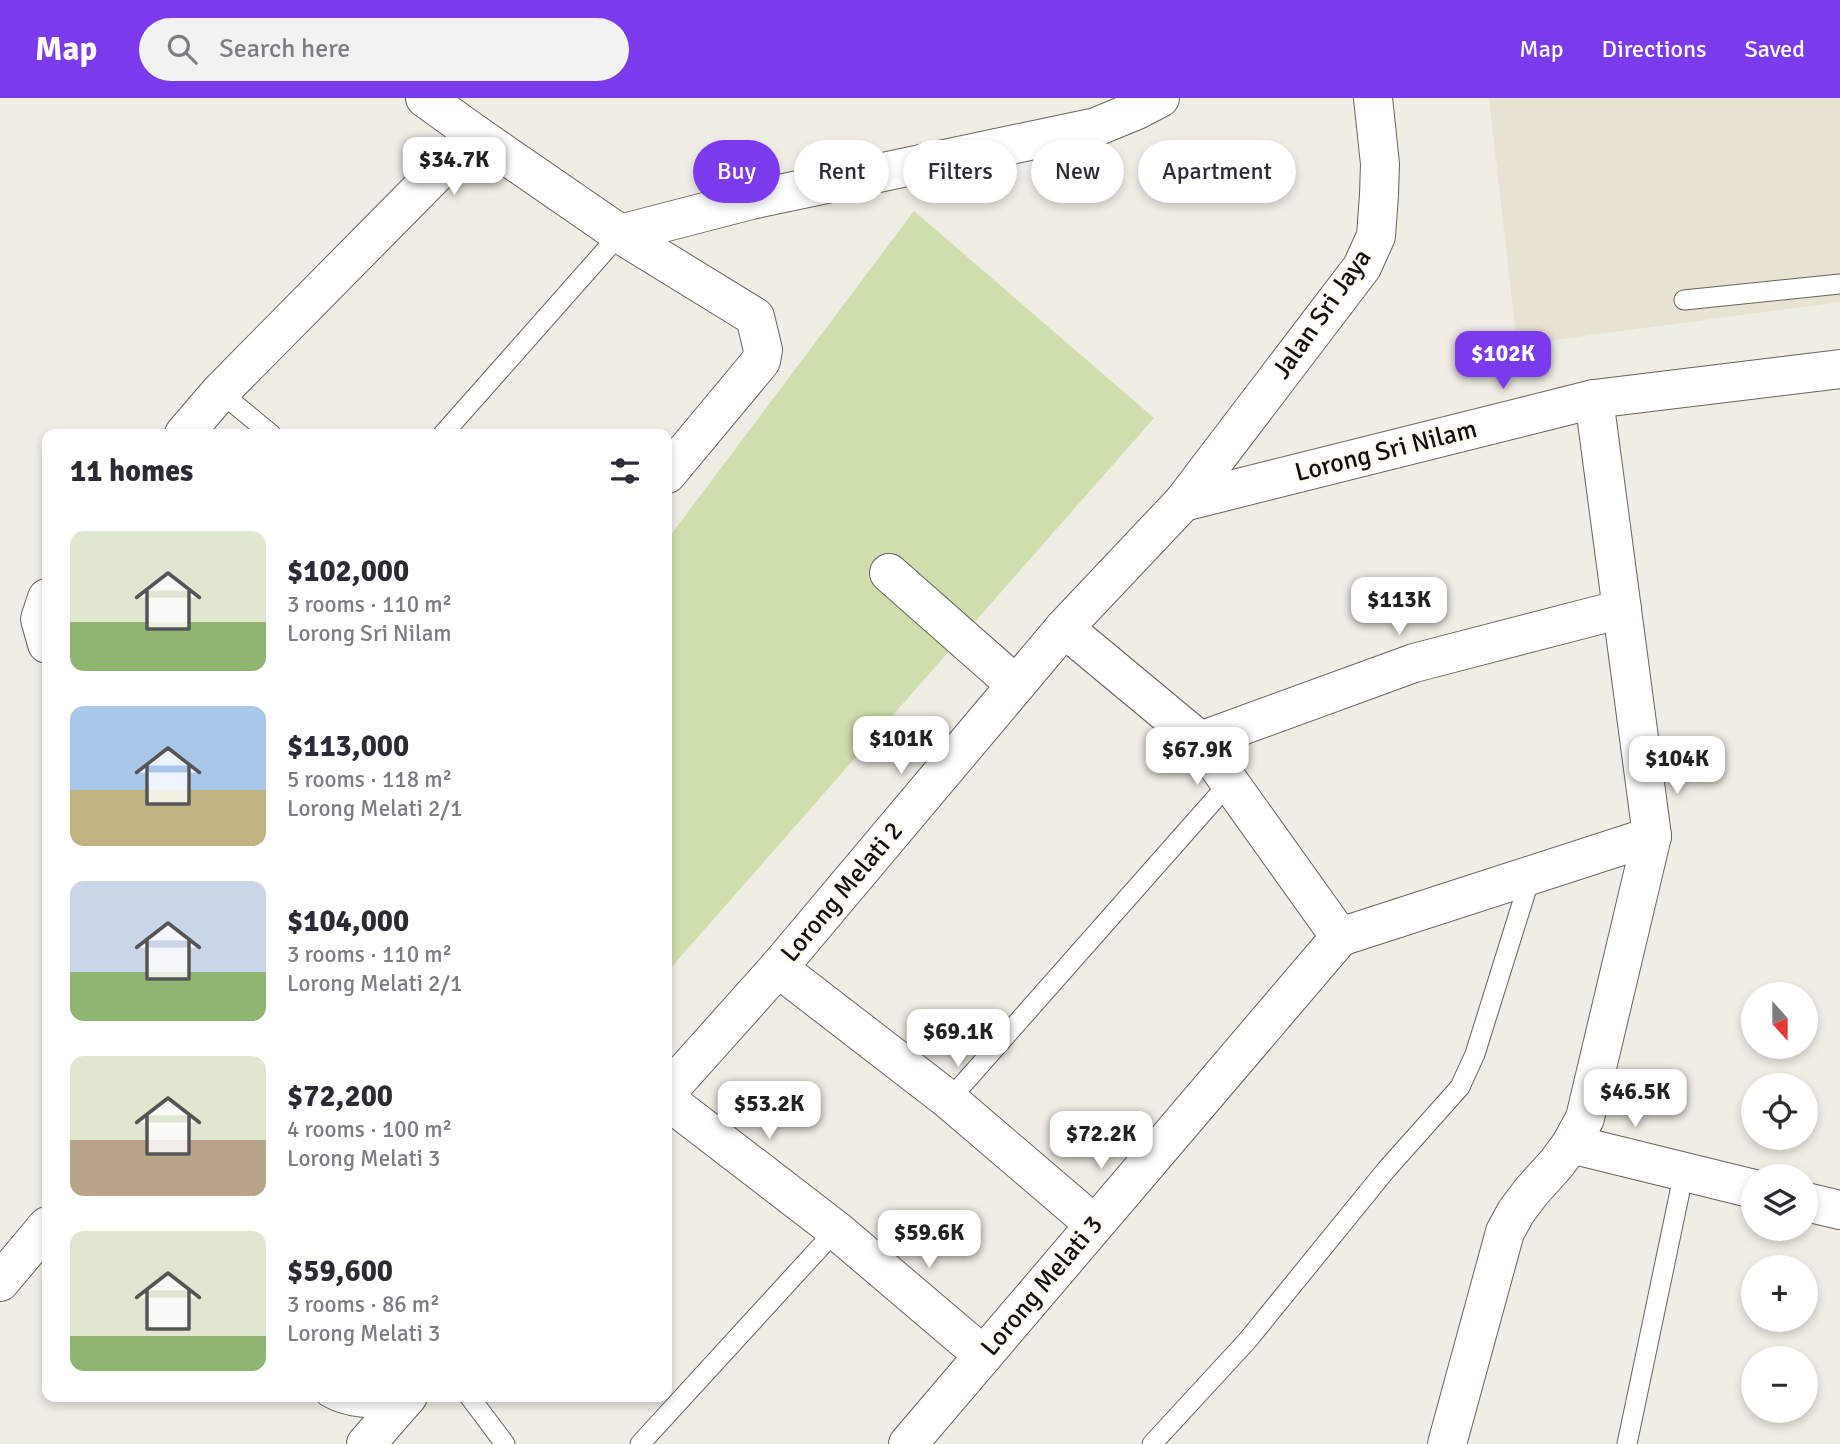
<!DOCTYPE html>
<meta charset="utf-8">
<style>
body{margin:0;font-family:Signika,sans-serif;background:#f2f2f3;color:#2b2b33;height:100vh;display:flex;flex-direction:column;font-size:26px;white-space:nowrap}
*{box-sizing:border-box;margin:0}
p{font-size:23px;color:#7c7c81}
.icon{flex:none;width:38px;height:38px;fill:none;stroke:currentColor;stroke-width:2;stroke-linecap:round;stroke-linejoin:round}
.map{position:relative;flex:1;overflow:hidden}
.details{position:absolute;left:42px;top:331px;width:630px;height:973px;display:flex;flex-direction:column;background:#fff;border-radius:14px;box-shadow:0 4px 10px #0003}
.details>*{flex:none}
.guide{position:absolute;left:693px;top:42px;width:665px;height:63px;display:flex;gap:14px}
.needle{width:46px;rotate:159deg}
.buttons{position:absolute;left:1741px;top:884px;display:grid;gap:14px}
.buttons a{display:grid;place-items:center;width:77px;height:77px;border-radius:50%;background:#fff;box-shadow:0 4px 10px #0003;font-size:35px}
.price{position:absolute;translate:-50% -60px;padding:0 16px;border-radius:14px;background:#fff;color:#222;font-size:23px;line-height:46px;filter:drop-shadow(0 2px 4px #0008)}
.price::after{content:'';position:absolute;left:50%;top:42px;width:21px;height:16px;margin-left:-10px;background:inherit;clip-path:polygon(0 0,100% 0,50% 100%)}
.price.selected{background:#7c3aed;color:#fff}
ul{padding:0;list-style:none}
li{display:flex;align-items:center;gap:21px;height:175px;padding:0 28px}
li span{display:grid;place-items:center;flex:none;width:196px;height:140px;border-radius:14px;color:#555}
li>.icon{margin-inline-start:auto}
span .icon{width:84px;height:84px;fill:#fffc;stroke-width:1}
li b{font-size:30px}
h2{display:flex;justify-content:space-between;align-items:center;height:84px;padding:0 28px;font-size:30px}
.tag{padding:0 24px;border-radius:32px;background:#fff;box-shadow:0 4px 10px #0003;font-size:24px;line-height:63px}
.tag.selected{background:#7c3aed;color:#fff}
header{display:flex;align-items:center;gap:42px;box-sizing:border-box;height:98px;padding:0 35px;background:#7c3aed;color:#fff}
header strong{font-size:33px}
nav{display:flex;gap:38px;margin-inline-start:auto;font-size:24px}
.search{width:490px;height:63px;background:#f2f2f3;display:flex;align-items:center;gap:18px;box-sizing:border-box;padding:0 24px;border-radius:38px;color:#7c7c81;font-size:26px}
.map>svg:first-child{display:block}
</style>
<header>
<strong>Map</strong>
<div class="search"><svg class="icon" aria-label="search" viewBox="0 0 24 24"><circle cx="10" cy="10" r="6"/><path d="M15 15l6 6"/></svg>Search here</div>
<nav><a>Map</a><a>Directions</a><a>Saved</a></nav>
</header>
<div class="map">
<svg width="1840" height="1346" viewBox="0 0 1840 1346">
<rect width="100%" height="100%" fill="#efede4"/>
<path fill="#e7e2d2" d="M1489,0H1840V204L1517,247Z"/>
<path fill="#cedeac" d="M914,113L1154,320L667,874V442Z"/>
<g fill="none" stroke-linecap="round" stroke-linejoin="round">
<g stroke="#65635b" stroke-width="21">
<g id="lane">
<path d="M1684,202L1840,186"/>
<path d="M220,294L271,336"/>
<path d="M443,336L620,136"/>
<path d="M949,1002L1230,684"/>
<path d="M326,1298C348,1311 372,1311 396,1308"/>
<path d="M469,1298L505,1346"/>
<path d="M640,1346L836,1132"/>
<path d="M1152,1346L1247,1243L1386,1072L1460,989L1475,956L1531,777"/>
<path d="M1627,1346L1684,1074"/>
</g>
</g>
<g stroke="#65635b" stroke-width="40">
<g id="street">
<path d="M425,0L475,36"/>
<path d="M620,136L751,102L1096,29L1137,12L1160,0"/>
<path d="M184,336L220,294L475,36L620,136L755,219L763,252L761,263L667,376"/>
<path d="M1183,404L1594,301L1840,271"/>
<path d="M889,475L1016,587"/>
<path d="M47,500L40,521L47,546"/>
<path d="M1064,530L1200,643L1340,839"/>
<path d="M1200,643L1414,565L1622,511"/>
<path d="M1340,839L1652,738L1594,301"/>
<path d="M778,870L949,1002L1094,1126"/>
<path d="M667,994L778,870L1064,530L1183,404L1362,169L1376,138L1379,97L1380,66L1373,0"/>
<path d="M667,1002L836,1132L983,1257"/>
<path d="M1571,1046L1754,1091"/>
<path d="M1806,1104L1840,1112"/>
<path d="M0,1184L47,1128"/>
<path d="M366,1346L408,1298"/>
<path d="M908,1346L1340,839"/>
<path d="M1447,1346L1505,1134L1516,1114L1531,1094L1557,1065L1571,1046L1585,1020L1652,738"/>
</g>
</g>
<use href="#lane" stroke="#fff" stroke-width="19"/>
<use href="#street" stroke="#fff" stroke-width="38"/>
</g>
<g text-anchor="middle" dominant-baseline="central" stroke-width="5" stroke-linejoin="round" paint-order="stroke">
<g font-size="26" fill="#100f0c" stroke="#fcfaf1">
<text transform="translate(1322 216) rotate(-55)">Jalan Sri Jaya</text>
<text transform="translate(1386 353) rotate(-14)">Lorong Sri Nilam</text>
<text transform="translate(842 794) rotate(-50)">Lorong Melati 2</text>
<text transform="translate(1042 1188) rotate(-50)">Lorong Melati 3</text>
</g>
</g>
</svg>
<div class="buttons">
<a><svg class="needle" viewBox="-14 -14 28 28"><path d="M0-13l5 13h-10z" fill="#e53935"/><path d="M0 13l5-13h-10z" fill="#7c7c81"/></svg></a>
<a><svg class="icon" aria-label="locate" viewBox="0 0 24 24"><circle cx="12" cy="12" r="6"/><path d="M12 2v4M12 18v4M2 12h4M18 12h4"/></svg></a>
<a><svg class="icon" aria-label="layers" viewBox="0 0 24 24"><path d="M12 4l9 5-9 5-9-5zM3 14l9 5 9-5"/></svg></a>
<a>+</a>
<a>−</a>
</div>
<b class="price" style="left:454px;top:99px">$34.7K</b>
<b class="price selected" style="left:1503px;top:293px">$102K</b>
<b class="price" style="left:1399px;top:539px">$113K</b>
<b class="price" style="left:901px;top:678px">$101K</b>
<b class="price" style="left:1197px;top:689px">$67.9K</b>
<b class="price" style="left:1677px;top:698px">$104K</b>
<b class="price" style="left:958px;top:971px">$69.1K</b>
<b class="price" style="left:1635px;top:1031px">$46.5K</b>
<b class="price" style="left:769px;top:1043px">$53.2K</b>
<b class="price" style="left:1101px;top:1073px">$72.2K</b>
<b class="price" style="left:929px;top:1172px">$59.6K</b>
<div class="guide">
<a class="tag selected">Buy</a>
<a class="tag">Rent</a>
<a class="tag">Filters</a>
<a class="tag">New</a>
<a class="tag">Apartment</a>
</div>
<section class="details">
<h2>11 homes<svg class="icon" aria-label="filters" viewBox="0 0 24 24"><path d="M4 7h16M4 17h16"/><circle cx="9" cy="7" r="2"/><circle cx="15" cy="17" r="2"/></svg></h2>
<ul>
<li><span style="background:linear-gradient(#dfe7d0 65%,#8fb573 0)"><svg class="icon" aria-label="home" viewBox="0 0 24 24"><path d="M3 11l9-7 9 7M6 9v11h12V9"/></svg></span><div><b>$102,000</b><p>3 rooms · 110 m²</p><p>Lorong Sri Nilam</p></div></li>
<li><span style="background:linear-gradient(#a9c7e8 60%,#c2b280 0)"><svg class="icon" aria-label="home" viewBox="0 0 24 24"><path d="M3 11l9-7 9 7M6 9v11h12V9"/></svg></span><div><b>$113,000</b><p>5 rooms · 118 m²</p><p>Lorong Melati 2/1</p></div></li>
<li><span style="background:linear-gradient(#c9d6e8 65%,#8fb573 0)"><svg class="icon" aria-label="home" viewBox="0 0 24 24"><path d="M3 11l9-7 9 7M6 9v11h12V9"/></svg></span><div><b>$104,000</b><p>3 rooms · 110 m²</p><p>Lorong Melati 2/1</p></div></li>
<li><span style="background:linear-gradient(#dfe7d0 60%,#b9a48a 0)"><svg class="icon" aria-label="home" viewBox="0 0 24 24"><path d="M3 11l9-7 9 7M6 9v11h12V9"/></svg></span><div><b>$72,200</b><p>4 rooms · 100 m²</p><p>Lorong Melati 3</p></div></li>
<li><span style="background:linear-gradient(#dfe7d0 75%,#8fb573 0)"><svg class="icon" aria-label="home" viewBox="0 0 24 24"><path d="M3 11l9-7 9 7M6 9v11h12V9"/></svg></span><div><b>$59,600</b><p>3 rooms · 86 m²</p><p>Lorong Melati 3</p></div></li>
</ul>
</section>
</div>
